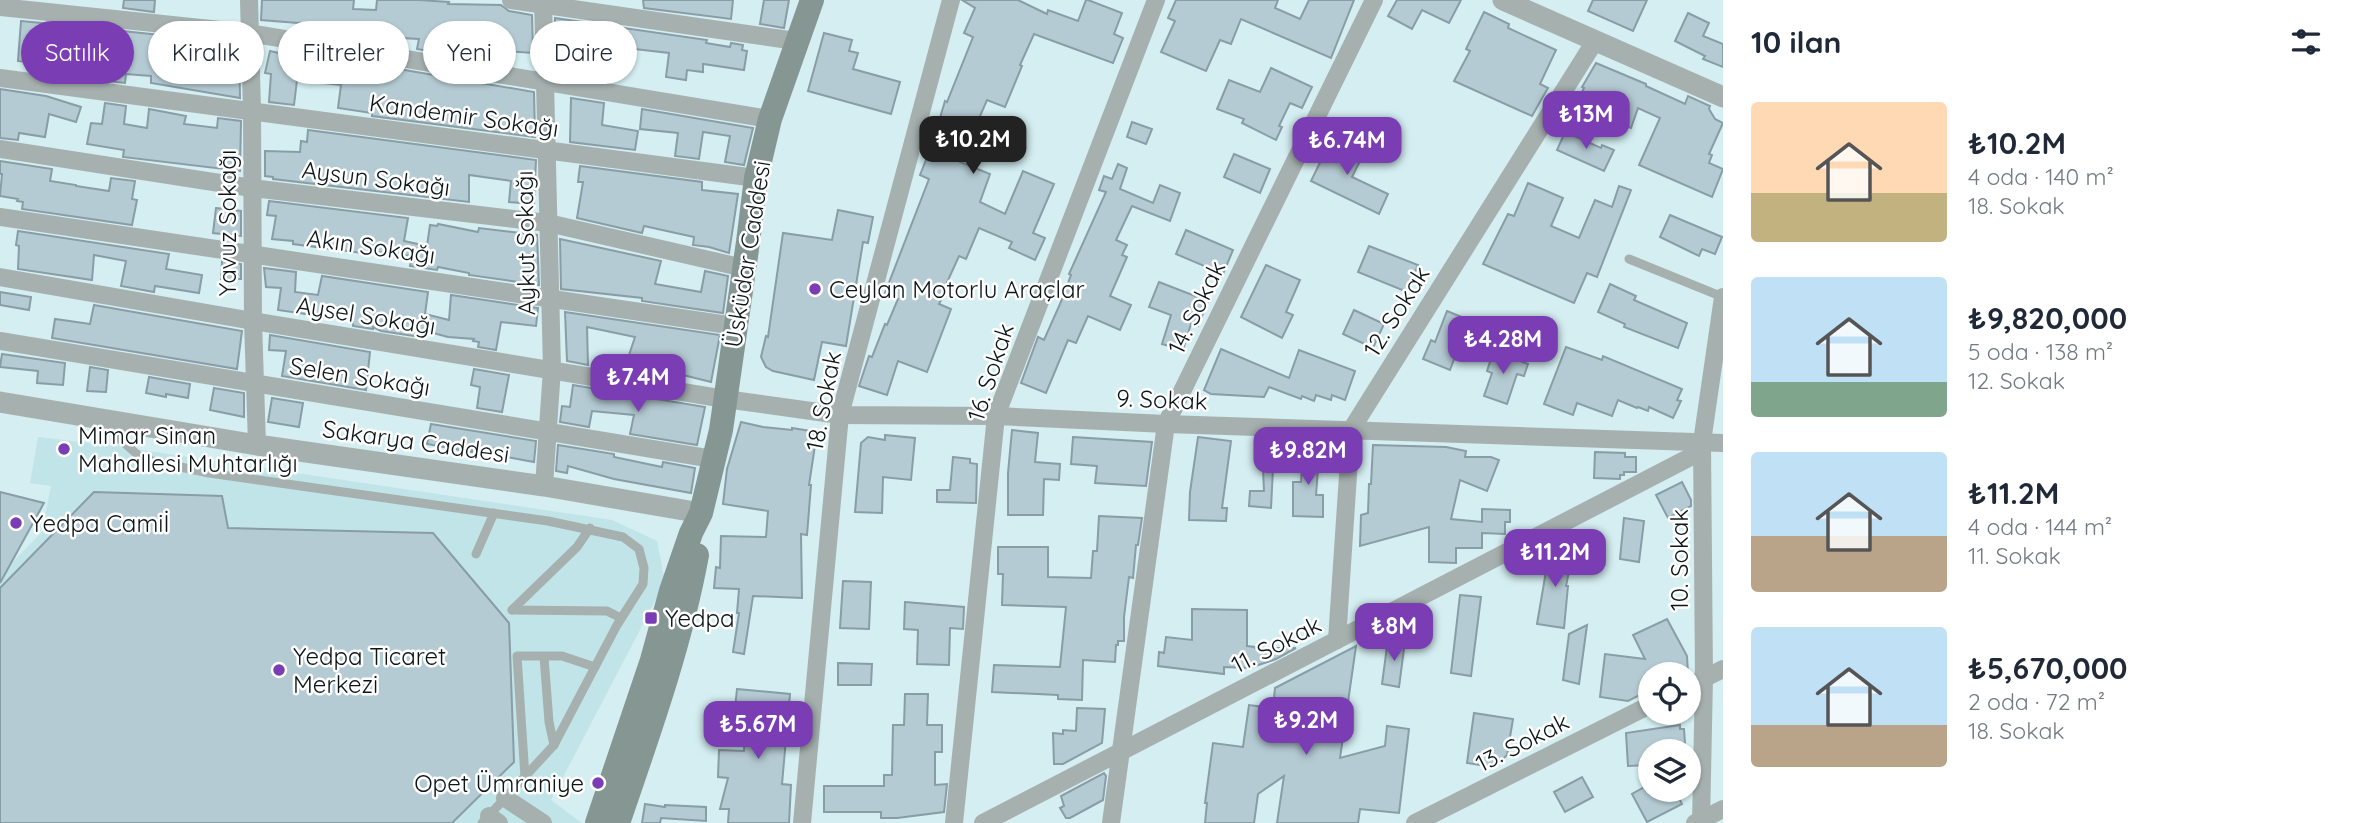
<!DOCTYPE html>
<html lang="tr">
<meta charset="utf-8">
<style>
body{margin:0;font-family:Quicksand,sans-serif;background:#f2f2f3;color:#1f2937;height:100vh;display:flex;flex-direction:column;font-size:26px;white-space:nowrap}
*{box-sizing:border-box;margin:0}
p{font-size:23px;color:#747a83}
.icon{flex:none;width:38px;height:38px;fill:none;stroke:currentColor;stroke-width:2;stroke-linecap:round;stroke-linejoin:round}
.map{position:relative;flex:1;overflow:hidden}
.details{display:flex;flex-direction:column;background:#fff;width:630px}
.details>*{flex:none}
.hud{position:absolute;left:21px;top:21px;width:665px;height:63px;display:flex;gap:14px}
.tools{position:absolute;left:1638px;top:662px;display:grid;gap:14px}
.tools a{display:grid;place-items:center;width:63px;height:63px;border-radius:50%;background:#fff;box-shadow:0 2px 5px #0004;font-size:35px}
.price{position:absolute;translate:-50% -60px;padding:0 16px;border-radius:14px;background:#7a3db3;color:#fff;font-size:23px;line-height:46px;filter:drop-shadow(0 2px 4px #0008)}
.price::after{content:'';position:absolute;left:50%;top:42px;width:21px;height:16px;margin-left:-10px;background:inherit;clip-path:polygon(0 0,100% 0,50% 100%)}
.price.selected{background:#222;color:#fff}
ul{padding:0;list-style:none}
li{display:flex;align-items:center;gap:21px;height:175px;padding:0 28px}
li span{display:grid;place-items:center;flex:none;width:196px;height:140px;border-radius:7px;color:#555}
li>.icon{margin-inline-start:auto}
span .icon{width:84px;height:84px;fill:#fffc;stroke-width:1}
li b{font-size:30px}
h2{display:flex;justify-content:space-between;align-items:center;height:84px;padding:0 28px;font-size:30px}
.pill{padding:0 24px;border-radius:32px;background:#fff;box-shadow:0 2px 5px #0004;font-size:24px;line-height:63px}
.pill.selected{background:#7a3db3;color:#fff}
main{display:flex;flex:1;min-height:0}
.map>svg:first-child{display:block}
</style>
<main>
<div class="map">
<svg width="1723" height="823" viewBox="0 0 1723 823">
<rect width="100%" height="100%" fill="#d4eef1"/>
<path fill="#c1e4e8" d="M38,437L115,446L612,520L657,541L665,582L551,800L582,823H0V575L42,532L51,486L30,483Z"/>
<g fill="#b5cbd4" stroke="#889da6" stroke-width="2">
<path d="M124,0H155L154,12L123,8Z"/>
<path d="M262,0H354L353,9L376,10L377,0H419L449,2L448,4L501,5L509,11L532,15L533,53L487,50V56L469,54V58L417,49L419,39L324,34V22L298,23L261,20Z"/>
<path d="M643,0H733L731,19L644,8Z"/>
<path d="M764,0H789L784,28L760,24Z"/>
<path d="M962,0H1018L1047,14L1048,10L1078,21L1086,0H1088L1122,13L1114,34L1123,38L1113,63L1034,34L1020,65L1022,66L1005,107L987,100L960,162L990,174L980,202L1005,214L1023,171L1054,184L1033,233L1045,238L1035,260L1009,248L1012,242L979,228L966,259L959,256L944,289L946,290L939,304L951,309L927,372L898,361L887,395L859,386L869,356L872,357L885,324L887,325L898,299L885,293L929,179L920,175L932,145L945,101L947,102L973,37L964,33L975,8Z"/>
<path d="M1176,0H1278L1275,8L1300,19L1309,0H1354L1331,58L1241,19L1231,44L1220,40L1206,71L1161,52L1175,21L1168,18Z"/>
<path d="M1397,0H1461L1449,23L1422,10L1412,29L1388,16Z"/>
<path d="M1593,0H1647L1633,31L1588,11Z"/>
<path d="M1484,12L1509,24L1508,28L1556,50L1540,84L1548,88L1532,116L1454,81L1470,51L1466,49Z"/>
<path d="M1688,13L1709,23L1703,36L1723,44V67L1703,59L1705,56L1675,41Z"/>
<path d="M555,18L707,40L706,43L730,47L731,43L743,45L742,50L747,51L744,70L703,64V72L687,70L686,80L666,77L669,53L626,48L623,74L604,72L607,46L555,41Z"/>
<path d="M21,21L105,29L90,78L76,77L77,71L46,68L47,65L18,61Z"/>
<path d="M113,30L198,39L195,64L218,68L220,41L239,43L240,98L151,83V76L126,74L125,83L107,81Z"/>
<path d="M824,33L852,40L849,51L858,53L853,69L900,82L891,114L808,91Z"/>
<path d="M270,51L297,57L298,54L346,60L534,92L535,137L372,116V113L338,108L341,85L297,80L294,105L269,102L271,74L265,73Z"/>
<path d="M1596,63L1646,84V86L1685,104L1688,96L1710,106L1709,109L1715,119L1723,123L1709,154L1712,155L1709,163L1723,169L1712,197L1639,165L1660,118L1638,108L1631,128L1602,117L1603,115L1577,102L1584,88L1582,87Z"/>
<path d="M1271,68L1312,87L1302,108L1290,103L1279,126L1282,127L1276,140L1242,123L1244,119L1217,109L1229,80L1260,92Z"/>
<path d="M0,89L46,96L81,107L76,122L49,114L45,137L19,133L18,140L0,138Z"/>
<path d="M571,98L604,103L602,125L638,131L635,150L570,142Z"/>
<path d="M105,103L126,106L124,124L147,128L149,109L186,116L184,124L217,128L218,118L241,121L240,171L123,157L124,150L87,144L91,123L102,124Z"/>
<path d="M642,109L753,128L744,165L725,162L730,136L703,132L699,159L675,156L678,133L640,129Z"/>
<path d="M1132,122L1152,129L1146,144L1127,137Z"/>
<path d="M308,130L536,160L534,204L509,202L511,181L469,175V202L273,179V177L265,176V151L300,152L301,141L307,142Z"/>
<path d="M1565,132L1601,148L1602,145L1614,150L1604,171L1557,150Z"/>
<path d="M1332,138L1364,153L1352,177L1388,194L1379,214L1311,181Z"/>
<path d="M1234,154L1270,169L1260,193L1224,177Z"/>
<path d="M0,161L52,169L50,181L76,185V186L109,191L111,178L135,181L132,199L137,200L132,225L22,209L23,202L17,201L18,199L0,196L2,174H0Z"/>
<path d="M1118,164L1127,168L1120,189L1153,203L1160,185L1180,193L1170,221L1132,206L1116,240L1127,245L1122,255L1127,257L1110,296L1131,305L1120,330L1088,316L1076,343L1068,340L1046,393L1021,383L1038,337L1044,340L1060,304L1071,275L1069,274L1106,192L1099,190L1104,176L1112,179Z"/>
<path d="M580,166L702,182V190L738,194L729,253L709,247L693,245L694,237L644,226L642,233L577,218L583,182H578Z"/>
<path d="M1528,183L1563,198L1551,226L1579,238L1595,200L1612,207L1619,186L1631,190L1597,277L1587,273L1574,303L1483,264L1508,214L1514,216Z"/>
<path d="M269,201L408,218L404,241L427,246L430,225L437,226L438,224L478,232L479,228L537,235L539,285L469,275V273L438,267L437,270L410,266L412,256L371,251L370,254L293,244V241L272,239L276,216L267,215Z"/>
<path d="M216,208L241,211V236L213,233Z"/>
<path d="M838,210L873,217L868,243L863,242L846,346L822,342L814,380L773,371L766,367L761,357L766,336L768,337L783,233L832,240Z"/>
<path d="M1670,215L1722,237L1715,254L1702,249L1699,256L1660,237Z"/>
<path d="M1186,230L1233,250L1223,274L1176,254Z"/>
<path d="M18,231L169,254L166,269L202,275L199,293L155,286L154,292L121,286L126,261L94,255L92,280L18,269L19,246L16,245Z"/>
<path d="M560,239L661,261L655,284L701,292L705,271L728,276L723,313L642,301V298L561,289Z"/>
<path d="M1369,246L1418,265L1407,292L1358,272Z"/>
<path d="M222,261L241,264V279H221Z"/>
<path d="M1266,265L1300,280L1286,312L1293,315L1282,338L1241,317Z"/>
<path d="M264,268L296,272L295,292L318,295L322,276L428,292L425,314L449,320L451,295L538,308L536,326L501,322L496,350L478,347L479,342L473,341L474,339L448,337L422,330L420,337L381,331L373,327V329L353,326V321L278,310L281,288L266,287Z"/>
<path d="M1159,282L1208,301L1198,326L1191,324L1183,350L1162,344L1171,315L1149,307Z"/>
<path d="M1610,284L1636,296L1634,300L1687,323L1678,348L1624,327L1625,324L1598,312Z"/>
<path d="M0,292L31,297L29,310L0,305Z"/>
<path d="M94,305L242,331L237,369L52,338L55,319L90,324Z"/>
<path d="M1354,310L1384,324L1373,348L1343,334Z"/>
<path d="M1447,311L1469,320L1450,370L1423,359L1431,340L1435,342Z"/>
<path d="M565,312L720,335L711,382L675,373L674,377L627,361L635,337L587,327L588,365L567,361Z"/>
<path d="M270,335L370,352L366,390L282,376L286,351L269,350Z"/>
<path d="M1566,347L1602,360L1603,356L1682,389L1677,400L1681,401L1673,418L1649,407L1648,411L1638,407L1637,408L1618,400L1612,416L1577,403L1573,415L1544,404Z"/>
<path d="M1221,349L1289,378L1299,350L1355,371L1345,400L1332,395L1331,400L1316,395L1314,401L1302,396L1301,399L1269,387L1264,397L1211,394L1204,390Z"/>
<path d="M1494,350L1523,360L1522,362L1528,364L1524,376L1517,374L1507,404L1484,396L1492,373L1487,371Z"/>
<path d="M2,354L65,363L63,385L37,383L38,371L0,367Z"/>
<path d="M90,367L108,370L106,392L87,391Z"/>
<path d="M474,369L509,375L502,412L477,408L480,387L471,385Z"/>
<path d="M149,377L190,384L188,398L166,394V397L146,393Z"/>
<path d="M573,385L705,407L697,445L630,434L634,415L592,411L589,427L560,422L562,406L570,407Z"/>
<path d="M214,388L244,393V417L210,410Z"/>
<path d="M272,398L303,403L299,427L268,422Z"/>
<path d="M741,422L763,427L792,430V428L817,432L809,485H811L807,535L801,534L802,598L753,596L744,654L733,652L739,613H737L739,589L714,588L716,567L720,568L721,536L766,537L768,511L723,504L727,469Z"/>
<path d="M431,424L536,441L534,462L507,457L509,451L473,445L472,452L427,444Z"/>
<path d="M1012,430L1038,433L1035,462L1060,464L1059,480L1044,479L1043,515H1008V473Z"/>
<path d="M885,435L915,438L911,480L883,477L882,513L855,512L861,443L868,437L885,440Z"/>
<path d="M1073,437L1152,442L1146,486L1095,483L1097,466L1071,464Z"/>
<path d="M1198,437L1231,441L1222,508H1227L1226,521L1189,520L1190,492Z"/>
<path d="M558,445L614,454V457L662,467L663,462L695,468L691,493L614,479L568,466L567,473L556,471Z"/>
<path d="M1373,445L1446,447L1466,451L1465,457H1491L1499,460L1487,491L1460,480L1451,519L1482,522V509L1510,510V522H1505V534L1482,533V548H1456V563L1429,562V527L1360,546L1361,515L1368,513L1369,484H1371Z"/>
<path d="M1262,449H1274L1271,508L1249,506L1250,491H1264Z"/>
<path d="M1303,450L1322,451L1321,469H1318L1316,495H1323V517L1293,516V482H1301Z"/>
<path d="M1595,452L1625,453V457H1636V472H1624V475H1620V479L1594,478Z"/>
<path d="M953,457L970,459V463L977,464L976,503L937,502V490H950Z"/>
<path d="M1682,482L1691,500V506L1668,518L1656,495Z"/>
<path d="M0,492L44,503L0,583Z"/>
<path d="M94,492L222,496L228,528L433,533L509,623L514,762L452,823H0V588Z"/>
<path d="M1099,516L1142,518L1138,545H1136L1133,578L1129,577L1124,617V641H1118V645H1116L1115,662L1083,660L1082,700L1058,699V695L992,692L994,665L1060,667L1066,607L1002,605L1003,574H998V547H1048V577L1091,578L1093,551H1097Z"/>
<path d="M1624,518L1644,521L1639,562L1620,559Z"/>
<path d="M1550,548L1573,552L1566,586H1568L1564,628L1537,624Z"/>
<path d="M843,581L871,582L869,629L840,628Z"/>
<path d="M1460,595L1481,597L1471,676L1451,673Z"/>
<path d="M905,602L964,607L963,629L950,628L949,665L917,664L918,630L904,629Z"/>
<path d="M1192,609L1247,610V646L1255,647V648H1296L1276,659L1250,668L1224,667V674L1158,666L1159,652L1164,653L1166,637L1192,640Z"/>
<path d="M1667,619L1687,656L1688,674H1650V690L1628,701L1600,697L1605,654L1645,659L1633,635Z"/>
<path d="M1587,625L1579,684L1563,680L1569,634Z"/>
<path d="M1388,639L1405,641L1399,687L1382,684Z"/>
<path d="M1356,646L1340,758L1385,746L1387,726L1409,729L1399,813L1360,809L1358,823H1277L1284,776L1258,794L1254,823H1205L1207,803H1205L1213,743L1243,747L1249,705L1273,708L1275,688Z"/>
<path d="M838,663L872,664L871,685H838Z"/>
<path d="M737,689L790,694L782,784L791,785L789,823H728L729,809H720L728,778L718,777L719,750L744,751L745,718L734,717Z"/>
<path d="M905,694H928L927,725H942V752H935V785L947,784L944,812L897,818H881V812H824V786H884V775H892L893,725H904Z"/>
<path d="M1077,708L1105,709L1102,743L1063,764H1054L1053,733L1063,734V730L1076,731Z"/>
<path d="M1474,713L1513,719L1507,755L1501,761L1486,766L1467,763Z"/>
<path d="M1680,725V729H1684L1685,743H1681V751H1650V765L1628,766L1626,733Z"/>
<path d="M1104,773L1106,776L1103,800L1070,818H1066L1060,808L1064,806L1061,796Z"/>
<path d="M1582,777L1593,797L1565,812L1554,792Z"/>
<path d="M1650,784V789H1675L1682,804L1647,822L1632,794Z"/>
<path d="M645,804L665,807V805L706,807V821L661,818L660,823H642Z"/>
</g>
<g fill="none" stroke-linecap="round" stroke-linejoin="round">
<g stroke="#a6b1af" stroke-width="9">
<path d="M1629,259L1723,297"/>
<path d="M107,423L120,439L139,456L152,461L209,473L548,521L623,537L639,549L644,568L643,584L617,625L554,745L482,823"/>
<path d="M476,554L494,513"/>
<path d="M512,610L577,547L590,528"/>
<path d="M512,610L607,611L621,618"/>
<path d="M544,657L549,722L554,745"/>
<path d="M525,777L517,656H562L595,667"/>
</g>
<g stroke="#a6b1af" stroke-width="18">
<path d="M249,0L252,110L253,321L257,445"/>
<path d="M511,0L796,41"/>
<path d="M543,0L552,369L544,486"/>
<path d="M0,7L249,33L770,119"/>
<path d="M0,78L756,178"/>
<path d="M0,149L252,188L548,223L744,268"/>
<path d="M0,217L735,326"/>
<path d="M0,277L253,321L725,399L840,415L996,416L1166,424L1723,443"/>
<path d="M0,341L713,459"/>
<path d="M1337,640L1351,430L1595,41"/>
<path d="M1689,686L1723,669"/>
<path d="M505,798L543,823"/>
<path d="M489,816L499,823"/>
<path d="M802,823L840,415L951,0"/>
<path d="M954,823L996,416L1156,0"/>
<path d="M983,823L1702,451"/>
<path d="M1111,823L1166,424L1374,0"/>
<path d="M1415,823L1650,705"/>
<path d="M1695,823L1723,809"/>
<path d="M1701,823L1704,678L1702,442L1723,297"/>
</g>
<g stroke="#a6b1af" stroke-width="21">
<path d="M1503,0L1723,97"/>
<path d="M0,402L257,445L544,486L701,513"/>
</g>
<g stroke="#869693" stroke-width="24">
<path d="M597,823L652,660L671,591L691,533L701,513L721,430L748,242L756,178L770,119L812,0"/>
<path d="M618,823C648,735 680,647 697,555"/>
</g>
</g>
<g fill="#7a3db3" stroke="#fff" stroke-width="2.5">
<circle cx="815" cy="289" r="7"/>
<circle cx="64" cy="449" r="7"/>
<circle cx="16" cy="523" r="7"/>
<rect x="644" y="611" width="14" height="14" rx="3.5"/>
<circle cx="279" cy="670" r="7"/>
<circle cx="598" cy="783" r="7"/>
</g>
<g text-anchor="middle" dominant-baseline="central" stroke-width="5" stroke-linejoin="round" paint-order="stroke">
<g font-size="24" fill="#0d1617" stroke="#fff">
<text transform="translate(464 115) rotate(8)">Kandemir Sokağı</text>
<text transform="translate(376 178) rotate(7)">Aysun Sokağı</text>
<text transform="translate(227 223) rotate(-90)">Yavuz Sokağı</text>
<text transform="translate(525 243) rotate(-91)">Aykut Sokağı</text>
<text transform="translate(371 246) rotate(8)">Akın Sokağı</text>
<text transform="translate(747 254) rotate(-81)">Üsküdar Caddesi</text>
<text transform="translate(1196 307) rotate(-64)">14. Sokak</text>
<text transform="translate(1396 311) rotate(-58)">12. Sokak</text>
<text transform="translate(366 315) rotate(9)">Aysel Sokağı</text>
<text transform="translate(990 372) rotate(-72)">16. Sokak</text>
<text transform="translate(360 376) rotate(9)">Selen Sokağı</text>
<text transform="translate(1162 399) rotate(2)">9. Sokak</text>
<text transform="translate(823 401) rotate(-79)">18. Sokak</text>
<text transform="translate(416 441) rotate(8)">Sakarya Caddesi</text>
<text transform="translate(1679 560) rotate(-90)">10. Sokak</text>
<text transform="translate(1276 644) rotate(-27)">11. Sokak</text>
<text transform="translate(1522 742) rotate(-27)">13. Sokak</text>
</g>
<g font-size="24" fill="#0d1617" stroke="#fff" text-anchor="start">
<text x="829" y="289">Ceylan Motorlu Araçlar</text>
<text x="78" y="435">Mimar Sinan<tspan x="78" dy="28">Mahallesi Muhtarlığı</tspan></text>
<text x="30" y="523">Yedpa Camiİ</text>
<text x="665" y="618">Yedpa</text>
<text x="293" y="656">Yedpa Ticaret<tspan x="293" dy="28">Merkezi</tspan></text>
<text x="584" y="783" text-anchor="end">Opet Ümraniye</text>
</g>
</g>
</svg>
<div class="tools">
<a><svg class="icon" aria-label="locate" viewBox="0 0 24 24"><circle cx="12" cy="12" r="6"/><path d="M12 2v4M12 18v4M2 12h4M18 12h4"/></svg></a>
<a><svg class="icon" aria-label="layers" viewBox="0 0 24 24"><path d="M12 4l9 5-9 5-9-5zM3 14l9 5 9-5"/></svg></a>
</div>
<b class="price" style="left:1586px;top:151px">₺13M</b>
<b class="price selected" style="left:973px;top:176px">₺10.2M</b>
<b class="price" style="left:1347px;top:177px">₺6.74M</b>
<b class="price" style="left:1503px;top:376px">₺4.28M</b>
<b class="price" style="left:638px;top:414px">₺7.4M</b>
<b class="price" style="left:1308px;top:487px">₺9.82M</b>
<b class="price" style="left:1555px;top:589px">₺11.2M</b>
<b class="price" style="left:1394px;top:663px">₺8M</b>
<b class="price" style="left:1306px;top:757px">₺9.2M</b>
<b class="price" style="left:758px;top:761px">₺5.67M</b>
<div class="hud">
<a class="pill selected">Satılık</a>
<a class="pill">Kiralık</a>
<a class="pill">Filtreler</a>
<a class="pill">Yeni</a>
<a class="pill">Daire</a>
</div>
</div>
<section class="details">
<h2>10 ilan<svg class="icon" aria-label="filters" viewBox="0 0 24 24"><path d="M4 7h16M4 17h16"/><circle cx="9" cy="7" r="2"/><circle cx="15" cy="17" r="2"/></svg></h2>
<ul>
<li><span style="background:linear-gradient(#ffd9b3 65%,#c2b280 0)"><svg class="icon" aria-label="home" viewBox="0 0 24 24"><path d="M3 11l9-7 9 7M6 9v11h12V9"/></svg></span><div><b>₺10.2M</b><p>4 oda · 140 m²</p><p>18. Sokak</p></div></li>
<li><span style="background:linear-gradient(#bfe0f5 75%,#7fa58c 0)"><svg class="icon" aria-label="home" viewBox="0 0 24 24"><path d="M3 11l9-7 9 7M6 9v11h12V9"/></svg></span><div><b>₺9,820,000</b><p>5 oda · 138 m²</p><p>12. Sokak</p></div></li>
<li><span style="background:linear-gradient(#bfe0f5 60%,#b9a48a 0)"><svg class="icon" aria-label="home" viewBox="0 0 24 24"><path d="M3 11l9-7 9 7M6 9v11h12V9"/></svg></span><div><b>₺11.2M</b><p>4 oda · 144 m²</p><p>11. Sokak</p></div></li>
<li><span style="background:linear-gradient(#bfe0f5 70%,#b9a48a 0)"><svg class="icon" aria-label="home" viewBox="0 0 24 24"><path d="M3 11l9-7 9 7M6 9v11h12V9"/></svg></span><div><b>₺5,670,000</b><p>2 oda · 72 m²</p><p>18. Sokak</p></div></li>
</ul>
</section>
</main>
